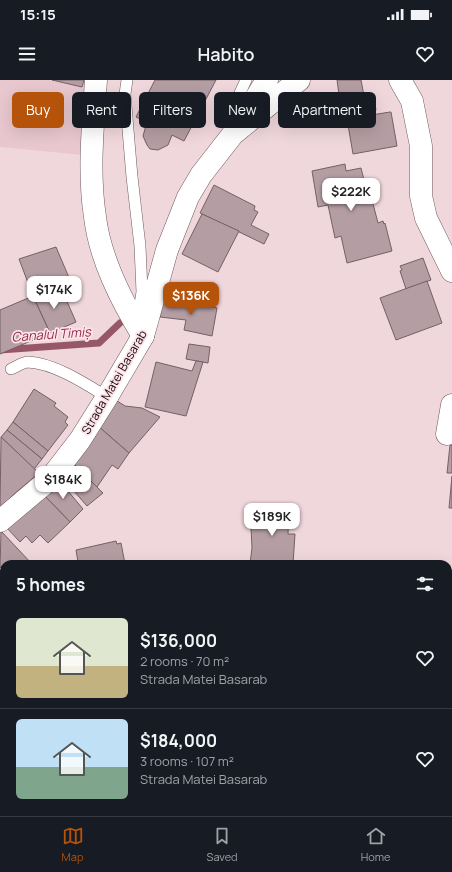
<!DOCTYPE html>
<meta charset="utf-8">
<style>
body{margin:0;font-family:Manrope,sans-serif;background:#20242c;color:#f1f3f6;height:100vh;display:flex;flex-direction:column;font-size:15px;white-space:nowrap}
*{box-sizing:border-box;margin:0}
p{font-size:13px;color:#9ea1a6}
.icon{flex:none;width:22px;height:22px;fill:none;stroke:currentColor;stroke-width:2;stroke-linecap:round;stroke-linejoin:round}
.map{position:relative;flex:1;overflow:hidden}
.side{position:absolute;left:0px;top:480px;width:452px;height:256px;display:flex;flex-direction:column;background:#171b24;border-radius:12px 12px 0 0;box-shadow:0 4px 16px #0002}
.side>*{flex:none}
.top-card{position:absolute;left:12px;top:12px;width:428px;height:36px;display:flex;gap:8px}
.price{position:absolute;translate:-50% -34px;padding:0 9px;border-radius:8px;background:#fff;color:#222;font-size:13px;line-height:26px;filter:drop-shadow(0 1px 2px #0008)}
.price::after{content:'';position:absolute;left:50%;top:24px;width:12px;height:9px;margin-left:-6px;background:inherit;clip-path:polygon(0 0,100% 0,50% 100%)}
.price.selected{background:#b45309;color:#fff}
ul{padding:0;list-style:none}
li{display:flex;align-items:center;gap:12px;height:100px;padding:0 16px}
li+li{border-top:1px solid #363941}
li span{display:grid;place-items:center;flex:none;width:112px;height:80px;border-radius:6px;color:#555}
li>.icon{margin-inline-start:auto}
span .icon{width:48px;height:48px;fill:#fffc;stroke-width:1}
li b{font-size:17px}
h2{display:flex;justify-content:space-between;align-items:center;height:48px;padding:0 16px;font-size:17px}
.pill{padding:0 14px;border-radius:6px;background:#171b24;box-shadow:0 4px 16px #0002;font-size:14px;line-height:36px}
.pill.selected{background:#b45309;color:#fff}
.status{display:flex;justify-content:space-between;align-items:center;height:28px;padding:0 20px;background:#171b24;direction:ltr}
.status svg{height:11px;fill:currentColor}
header{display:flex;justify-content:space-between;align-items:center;height:52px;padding:0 16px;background:#171b24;font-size:18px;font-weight:600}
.tabs{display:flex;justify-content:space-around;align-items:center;height:56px;border-top:1px solid #363941;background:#171b24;font-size:11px;color:#9ea1a6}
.tabs a{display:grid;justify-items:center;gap:2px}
.tabs .selected{color:#b45309}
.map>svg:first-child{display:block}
</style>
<div class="status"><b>15:15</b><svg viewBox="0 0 49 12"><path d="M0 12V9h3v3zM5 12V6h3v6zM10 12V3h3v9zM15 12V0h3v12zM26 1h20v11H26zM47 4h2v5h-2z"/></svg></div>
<header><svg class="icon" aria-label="menu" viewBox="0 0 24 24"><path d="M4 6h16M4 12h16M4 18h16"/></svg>Habito<svg class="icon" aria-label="heart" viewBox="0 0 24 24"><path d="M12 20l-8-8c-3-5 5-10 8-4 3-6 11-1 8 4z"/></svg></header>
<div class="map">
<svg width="452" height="736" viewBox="0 0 452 736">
<rect width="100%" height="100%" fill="#f0d7dc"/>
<path fill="#e8c7ce" d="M0,0H89L83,75L0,67Z"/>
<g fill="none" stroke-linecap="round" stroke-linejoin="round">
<path stroke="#965869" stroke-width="7" d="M0,270L99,263L120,243"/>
</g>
<g fill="#b59ea3" stroke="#756065">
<path d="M52,0H84L82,7Z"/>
<path d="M155,0H216L184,61L172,55L168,65L158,70L150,69L147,65L143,56L147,42L136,37Z"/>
<path d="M337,0H361L364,16L373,14L376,30L342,36Z"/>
<path d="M390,32H391L397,66L353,74L347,39Z"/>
<path d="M345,84L346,91L361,88L368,116H371L378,143L383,141L384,144L385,143L392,171L347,183L341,156L335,158L328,125L318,127L312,91Z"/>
<path d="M214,105L255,126L254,130L258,132L251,145L269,154L264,164L200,133Z"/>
<path d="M202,134L239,151L218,192L182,174Z"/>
<path d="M56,167L76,214L62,218L56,206L33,216L19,179Z"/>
<path d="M423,178L431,200L406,209L400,191L402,190L400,186Z"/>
<path d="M427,201L442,243L396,260L380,218Z"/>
<path d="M56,206L62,218L65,217L76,242L50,253L33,216Z"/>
<path d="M33,216L50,253L0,274V230Z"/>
<path d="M164,218L217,228L212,256L184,250L186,240L160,237Z"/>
<path d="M189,264L210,267L208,283L186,279Z"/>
<path d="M196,281L203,282L186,336L145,327L156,282L192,291Z"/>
<path d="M34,309L56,323L54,326L68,337L65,342L68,345L48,371L13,342Z"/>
<path d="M114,319L125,326L142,328L160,337L129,373L98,346Z"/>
<path d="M13,342L48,371L42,379L7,350Z"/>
<path d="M98,346L129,373L118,389L112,385L97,407L73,383Z"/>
<path d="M7,350L42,379L34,389L1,357Z"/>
<path d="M1,357L39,393L13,415L0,429Z"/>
<path d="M450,365H452V393H447Z"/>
<path d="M73,383L103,413L87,426L60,395Z"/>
<path d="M452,396V428H449Z"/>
<path d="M57,398L83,429L70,442L42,413Z"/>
<path d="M42,413L70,442L48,463L40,455L32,463L26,456L20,462L6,447Z"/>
<path d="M276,425L289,426L288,454H295L293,484H250L252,468L250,428L277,431Z"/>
<path d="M1,451L32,484H4V488L2,486L0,488Z"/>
<path d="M116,461L117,464L121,463L125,484H74L78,482L76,470Z"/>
<path d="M0,591H4V640H1Z"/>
<path d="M448,674H450L452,693V704H448Z"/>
<path d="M0,683L4,684V711L0,710Z"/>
<path d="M75,732H101L111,736H73Z"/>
<path d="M232,732H281L280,736H231Z"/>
<path d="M371,732H423L424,736H372Z"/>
</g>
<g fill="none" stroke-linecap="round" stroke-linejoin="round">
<g stroke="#6e595e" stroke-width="12">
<g id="lane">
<path d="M127,0L125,14L132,97L140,166L142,212L137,243"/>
<path d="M233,48L234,26L246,0"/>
<path d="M11,289C16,287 23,282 28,282C54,283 86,304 107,317"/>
</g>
</g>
<g stroke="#6e595e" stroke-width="23">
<g id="street">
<path d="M96,0C93,46 88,92 95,137C100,179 121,220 143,256"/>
<path d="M400,0L412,21L421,66V116L426,138L452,191"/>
<path d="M239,45L267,0"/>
<path d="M447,354L452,325"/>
<path d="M0,441L50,399L80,360L107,317L143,256L167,170L188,117L201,95L233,54L299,0"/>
<path d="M0,654H4"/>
<path d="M438,732L440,736"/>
<path d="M56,736L58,732"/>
<path d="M300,736L301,732"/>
</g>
</g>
<use href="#lane" stroke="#fff" stroke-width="11"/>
<use href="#street" stroke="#fff" stroke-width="22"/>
</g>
<g text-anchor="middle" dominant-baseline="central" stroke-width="3.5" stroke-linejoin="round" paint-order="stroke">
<g font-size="12" fill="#170f11" stroke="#fee4e9">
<text transform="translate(114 302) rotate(-60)">Strada Matei Basarab</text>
</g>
<g font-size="13" font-style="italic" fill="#8f284d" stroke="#fee4e9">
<text transform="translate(51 254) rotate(-4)">Canalul Timiș</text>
</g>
</g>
</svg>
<b class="price" style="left:351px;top:132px">$222K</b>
<b class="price" style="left:54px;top:230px">$174K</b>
<b class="price selected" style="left:191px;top:236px">$136K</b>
<b class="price" style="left:63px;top:420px">$184K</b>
<b class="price" style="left:272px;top:457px">$189K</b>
<div class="top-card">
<a class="pill selected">Buy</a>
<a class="pill">Rent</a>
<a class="pill">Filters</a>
<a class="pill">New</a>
<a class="pill">Apartment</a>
</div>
<section class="side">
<h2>5 homes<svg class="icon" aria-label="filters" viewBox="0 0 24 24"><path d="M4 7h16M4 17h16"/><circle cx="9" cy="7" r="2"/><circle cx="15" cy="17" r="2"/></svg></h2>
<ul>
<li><span style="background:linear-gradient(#dfe7d0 60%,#c2b280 0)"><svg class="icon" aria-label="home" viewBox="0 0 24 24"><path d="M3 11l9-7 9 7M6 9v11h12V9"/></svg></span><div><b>$136,000</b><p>2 rooms · 70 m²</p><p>Strada Matei Basarab</p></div><svg class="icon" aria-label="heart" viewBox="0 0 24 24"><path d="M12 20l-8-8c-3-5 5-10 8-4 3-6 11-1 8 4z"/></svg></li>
<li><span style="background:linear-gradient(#bfe0f5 60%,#7fa58c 0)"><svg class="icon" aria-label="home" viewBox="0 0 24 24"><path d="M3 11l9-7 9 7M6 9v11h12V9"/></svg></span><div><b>$184,000</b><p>3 rooms · 107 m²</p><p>Strada Matei Basarab</p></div><svg class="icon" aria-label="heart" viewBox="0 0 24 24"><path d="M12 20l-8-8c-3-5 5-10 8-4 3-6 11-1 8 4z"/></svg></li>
</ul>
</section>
</div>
<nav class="tabs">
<a class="selected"><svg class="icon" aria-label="map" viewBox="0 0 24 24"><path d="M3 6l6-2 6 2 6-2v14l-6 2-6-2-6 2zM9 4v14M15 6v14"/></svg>Map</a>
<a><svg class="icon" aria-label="saved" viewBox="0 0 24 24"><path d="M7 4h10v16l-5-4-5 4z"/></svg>Saved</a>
<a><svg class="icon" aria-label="home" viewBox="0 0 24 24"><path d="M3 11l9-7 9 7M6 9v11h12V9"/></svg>Home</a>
</nav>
